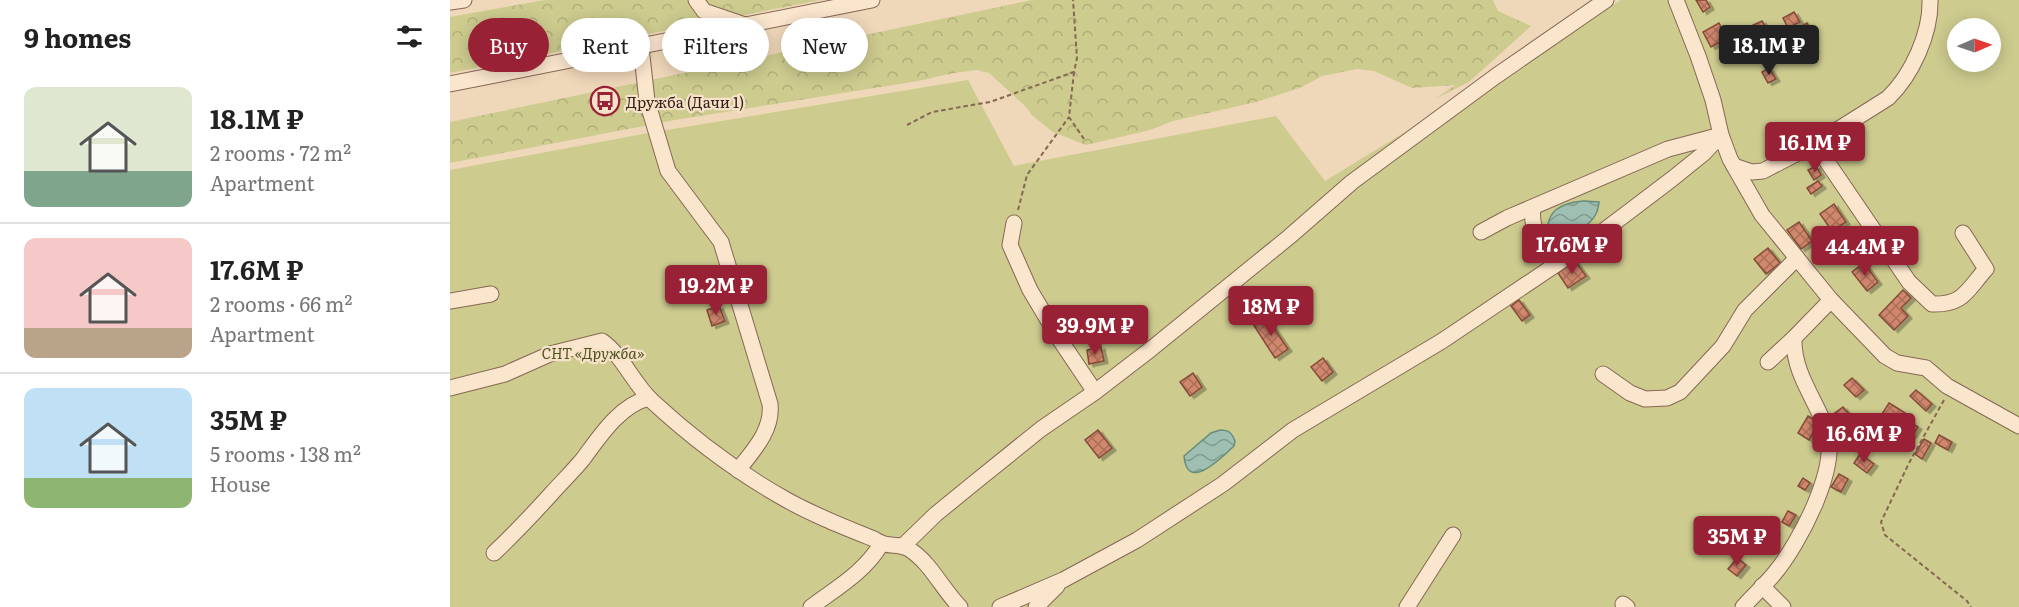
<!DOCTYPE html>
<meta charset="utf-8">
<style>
body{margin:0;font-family:Literata,serif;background:#f2f2f2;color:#222;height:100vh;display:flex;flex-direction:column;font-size:22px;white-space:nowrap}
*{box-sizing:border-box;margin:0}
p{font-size:20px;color:#767676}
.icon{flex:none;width:33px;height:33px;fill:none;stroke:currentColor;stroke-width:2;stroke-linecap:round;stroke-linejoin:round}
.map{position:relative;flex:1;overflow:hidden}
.sheet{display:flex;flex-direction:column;background:#fff;width:450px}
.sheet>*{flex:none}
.top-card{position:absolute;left:18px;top:18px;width:570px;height:54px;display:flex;gap:12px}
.needle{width:39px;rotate:88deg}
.tools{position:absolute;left:1497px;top:18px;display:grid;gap:12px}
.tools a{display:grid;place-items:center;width:54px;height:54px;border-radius:50%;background:#fff;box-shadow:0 3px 15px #0003;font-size:30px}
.price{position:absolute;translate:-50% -51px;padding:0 14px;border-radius:6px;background:#982135;color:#fff;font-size:20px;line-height:39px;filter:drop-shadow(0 2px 3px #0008)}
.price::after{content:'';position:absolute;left:50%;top:36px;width:18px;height:14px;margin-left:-9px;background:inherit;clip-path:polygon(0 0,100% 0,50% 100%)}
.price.selected{background:#222;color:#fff}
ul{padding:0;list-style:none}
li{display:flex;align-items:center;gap:18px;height:150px;padding:0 24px}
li+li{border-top:2px solid #e0e0e0}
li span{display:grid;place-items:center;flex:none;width:168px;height:120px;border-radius:12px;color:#555}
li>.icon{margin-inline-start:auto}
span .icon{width:72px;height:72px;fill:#fffc;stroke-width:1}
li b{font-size:26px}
h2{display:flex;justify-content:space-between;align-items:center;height:72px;padding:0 24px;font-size:26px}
.chip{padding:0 21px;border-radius:27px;background:#fff;box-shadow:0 3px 15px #0003;font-size:21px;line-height:54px}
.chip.selected{background:#982135;color:#fff}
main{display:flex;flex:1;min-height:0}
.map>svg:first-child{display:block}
</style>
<main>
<section class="sheet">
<h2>9 homes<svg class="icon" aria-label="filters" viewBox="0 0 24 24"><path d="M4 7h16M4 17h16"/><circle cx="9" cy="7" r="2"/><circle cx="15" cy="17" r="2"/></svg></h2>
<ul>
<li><span style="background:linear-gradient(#dfe7d0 70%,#7fa58c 0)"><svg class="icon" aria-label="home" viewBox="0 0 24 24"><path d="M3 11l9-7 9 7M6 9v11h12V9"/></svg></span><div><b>18.1M ₽</b><p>2 rooms · 72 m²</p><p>Apartment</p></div></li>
<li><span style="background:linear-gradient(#f6c9c9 75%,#b9a48a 0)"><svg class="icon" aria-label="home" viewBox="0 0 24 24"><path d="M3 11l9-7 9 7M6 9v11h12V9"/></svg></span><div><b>17.6M ₽</b><p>2 rooms · 66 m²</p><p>Apartment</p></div></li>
<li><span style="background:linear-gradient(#bfe0f5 75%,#8fb573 0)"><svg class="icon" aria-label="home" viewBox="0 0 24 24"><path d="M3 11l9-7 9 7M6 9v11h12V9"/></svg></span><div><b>35M ₽</b><p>5 rooms · 138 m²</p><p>House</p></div></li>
</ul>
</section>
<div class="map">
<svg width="1569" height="607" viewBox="0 0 1569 607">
<defs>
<pattern id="forest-crowns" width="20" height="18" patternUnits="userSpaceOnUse" patternTransform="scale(1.5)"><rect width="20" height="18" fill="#cdcb8e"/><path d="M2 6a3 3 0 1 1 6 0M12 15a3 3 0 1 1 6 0" fill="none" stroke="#b1ae7a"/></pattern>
<pattern id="water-waves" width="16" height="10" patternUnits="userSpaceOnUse" patternTransform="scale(1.5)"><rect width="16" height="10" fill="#9ebfb1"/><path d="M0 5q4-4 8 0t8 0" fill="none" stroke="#829b8f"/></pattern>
<pattern id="building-cross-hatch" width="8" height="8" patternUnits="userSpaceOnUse" patternTransform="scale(1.5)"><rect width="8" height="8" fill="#d0876d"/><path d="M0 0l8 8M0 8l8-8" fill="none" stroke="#aa6e59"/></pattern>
<filter id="shadow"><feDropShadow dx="4" dy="2.5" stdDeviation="0" flood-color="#0004"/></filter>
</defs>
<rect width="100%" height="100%" fill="#efd7b9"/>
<path fill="#cdcb8e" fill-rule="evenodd" d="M1171,0H1569V607H0V170L193,134L518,80L564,166L826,116L875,181ZM1508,28H1540V62H1508Z"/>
<g fill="url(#forest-crowns)">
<path d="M95,0H371L0,73V17Z"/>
<path d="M582,0H1043L1048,11L1081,26L1019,82L985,99L1005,85L962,88L924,71L907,69L872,76L852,87L806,102L723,121L700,130L636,145L603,132L583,116L575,106L539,73L527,70L504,73L468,81L225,120L0,163V122Z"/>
</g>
<g fill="url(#water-waves)" stroke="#668d7d" stroke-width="1.5">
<path d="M1134,201L1149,202C1148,215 1142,221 1132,229C1127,233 1120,240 1113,242C1093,246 1094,218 1107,209C1115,203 1125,202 1134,201Z"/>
<path d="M770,430C779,430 782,433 785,441L784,446C773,456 737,494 734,456L761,433Z"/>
</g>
<g fill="url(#building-cross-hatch)" stroke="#864b38" stroke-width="1.5" filter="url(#shadow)">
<path d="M1246,0H1256L1260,7L1253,12Z"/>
<path d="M1344,12L1350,22L1338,28L1333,18Z"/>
<path d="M1312,21L1317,29L1306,34L1301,26Z"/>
<path d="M1269,23L1277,38L1261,47L1253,32Z"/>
<path d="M1357,23L1363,32L1357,35L1365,49L1354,56L1340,33Z"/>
<path d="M1319,68L1326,79L1318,83L1312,72Z"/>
<path d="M1366,166L1371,175L1364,180L1358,170Z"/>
<path d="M1368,181L1372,186L1361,194L1357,188Z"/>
<path d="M1384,204L1396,222L1382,231L1370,214Z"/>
<path d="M1349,222L1362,241L1351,249L1337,230Z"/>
<path d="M1318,248L1330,263L1316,274L1304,259Z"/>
<path d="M1125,261L1136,276L1118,288L1108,273Z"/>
<path d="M1414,263L1428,282L1417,291L1402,272Z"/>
<path d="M1453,290L1461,298L1451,308L1458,316L1444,330L1429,315Z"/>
<path d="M1069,300L1080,315L1072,321L1061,306Z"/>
<path d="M269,306L275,321L262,326L257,310Z"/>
<path d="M816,316L838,349L825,358L803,324Z"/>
<path d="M651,347L654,361L639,364L637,350Z"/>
<path d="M873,358L883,372L872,381L861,367Z"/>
<path d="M743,373L752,387L740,396L730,382Z"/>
<path d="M1402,378L1414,390L1406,397L1394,385Z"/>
<path d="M1466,390L1482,404L1476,411L1460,396Z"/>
<path d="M1439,403L1455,413L1445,427L1430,417Z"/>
<path d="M1393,407L1401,416L1393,423L1385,413Z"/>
<path d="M1358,416L1369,423L1359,440L1348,433Z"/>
<path d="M1455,419L1468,427L1462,436L1449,428Z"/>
<path d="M648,430L662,448L649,458L635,440Z"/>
<path d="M1489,435L1502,442L1498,450L1485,443Z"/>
<path d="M1474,439L1481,443L1472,459L1465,454Z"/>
<path d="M1410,454L1424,464L1417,473L1404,463Z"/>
<path d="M1389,474L1398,479L1391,492L1381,487Z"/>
<path d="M1353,478L1360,483L1355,490L1348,486Z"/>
<path d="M1338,511L1346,515L1339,526L1332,522Z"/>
<path d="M1314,525L1326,532L1319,544L1307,537Z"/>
<path d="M1287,558L1296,565L1287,576L1278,569Z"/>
</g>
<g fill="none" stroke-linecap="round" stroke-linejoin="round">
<g stroke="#866754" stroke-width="17">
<g id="minor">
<path d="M246,0L254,11L295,25"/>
<path d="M1226,0L1248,56L1263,100L1271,135L1280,159L1312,215L1381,300L1435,356L1447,363L1476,368L1497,386L1569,426"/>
<path d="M0,2L14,0"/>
<path d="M191,47L197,101L218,171L271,242L320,404C323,430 303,451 288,470"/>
<path d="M0,84L422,0"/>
<path d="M1365,144L1459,282L1482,304C1514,305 1517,290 1536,269L1513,233"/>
<path d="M1284,166L1302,172L1313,171L1365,144L1438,98C1462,75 1481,33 1480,0"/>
<path d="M1083,208C1080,228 1092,249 1105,264"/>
<path d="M564,223L560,245L580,290L608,337L645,392"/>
<path d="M0,301L41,294"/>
<path d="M1318,362L1344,338"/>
<path d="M1153,374L1180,393L1195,399L1217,398L1230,392L1273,346L1295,310L1347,258"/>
<path d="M0,388L55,374L100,354L152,341C173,356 183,383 202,401C242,438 287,472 335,499C363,515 394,527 424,539C438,549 446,542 459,549C481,563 492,589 510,607"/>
<path d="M453,546L486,514L524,483L591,429L645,392L701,349L839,237L902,182L1046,76L1156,0"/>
<path d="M44,553C64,534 83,514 102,493C112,482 123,471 133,459C150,436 170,405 199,398"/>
<path d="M1312,586L1333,607"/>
<path d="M1173,604L1177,607"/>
<path d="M361,607C385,589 416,571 431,544"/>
<path d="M550,607L613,580L687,540L773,484L843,430L992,341L1135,245L1222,179L1253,154L1271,135L1218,149L1057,218L1031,232"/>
<path d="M586,607L607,586"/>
<path d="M957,607L1003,535"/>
<path d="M1293,607C1303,596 1315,585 1324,574C1349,544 1391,466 1376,428C1364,397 1343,372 1344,338L1381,300"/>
</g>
</g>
<g stroke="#866754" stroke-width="2" stroke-dasharray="4.5 3" stroke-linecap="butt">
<path d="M624,72L619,117L634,139"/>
<path d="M457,125L482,112L540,102L624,72L627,58L623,0"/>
<path d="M568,210L577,175L619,117"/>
<path d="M1494,400L1459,463L1431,522L1435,535L1517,601L1521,607"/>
</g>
<use href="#minor" stroke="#fae5cd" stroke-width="15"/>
</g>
<defs>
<g id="bus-ring" transform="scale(1.5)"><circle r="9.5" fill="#f7e2c9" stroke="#982135" stroke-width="1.5"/><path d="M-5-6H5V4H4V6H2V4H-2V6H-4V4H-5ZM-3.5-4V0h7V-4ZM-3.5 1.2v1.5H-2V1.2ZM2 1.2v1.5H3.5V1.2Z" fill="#982135"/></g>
</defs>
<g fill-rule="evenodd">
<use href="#bus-ring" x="155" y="101"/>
</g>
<g text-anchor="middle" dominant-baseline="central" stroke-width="4.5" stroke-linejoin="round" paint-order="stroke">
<g font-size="15" fill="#342219" stroke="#f7e2c9" text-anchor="start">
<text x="176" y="101">Дружба (Дачи 1)</text>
</g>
<g font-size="15" font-style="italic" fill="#4d521f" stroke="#f7e2c9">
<text x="143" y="352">СНТ «Дружба»</text>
</g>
</g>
</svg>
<div class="tools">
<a><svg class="needle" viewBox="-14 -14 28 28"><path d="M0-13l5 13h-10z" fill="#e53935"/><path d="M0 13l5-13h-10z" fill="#767676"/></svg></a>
</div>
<b class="price selected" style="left:1319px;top:76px">18.1M ₽</b>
<b class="price" style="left:1365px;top:173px">16.1M ₽</b>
<b class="price" style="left:1122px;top:275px">17.6M ₽</b>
<b class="price" style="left:1415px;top:277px">44.4M ₽</b>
<b class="price" style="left:266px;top:316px">19.2M ₽</b>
<b class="price" style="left:821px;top:337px">18M ₽</b>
<b class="price" style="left:645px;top:356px">39.9M ₽</b>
<b class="price" style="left:1414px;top:464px">16.6M ₽</b>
<b class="price" style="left:1287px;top:567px">35M ₽</b>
<div class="top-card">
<a class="chip selected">Buy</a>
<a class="chip">Rent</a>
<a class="chip">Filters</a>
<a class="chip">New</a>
</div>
</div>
</main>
